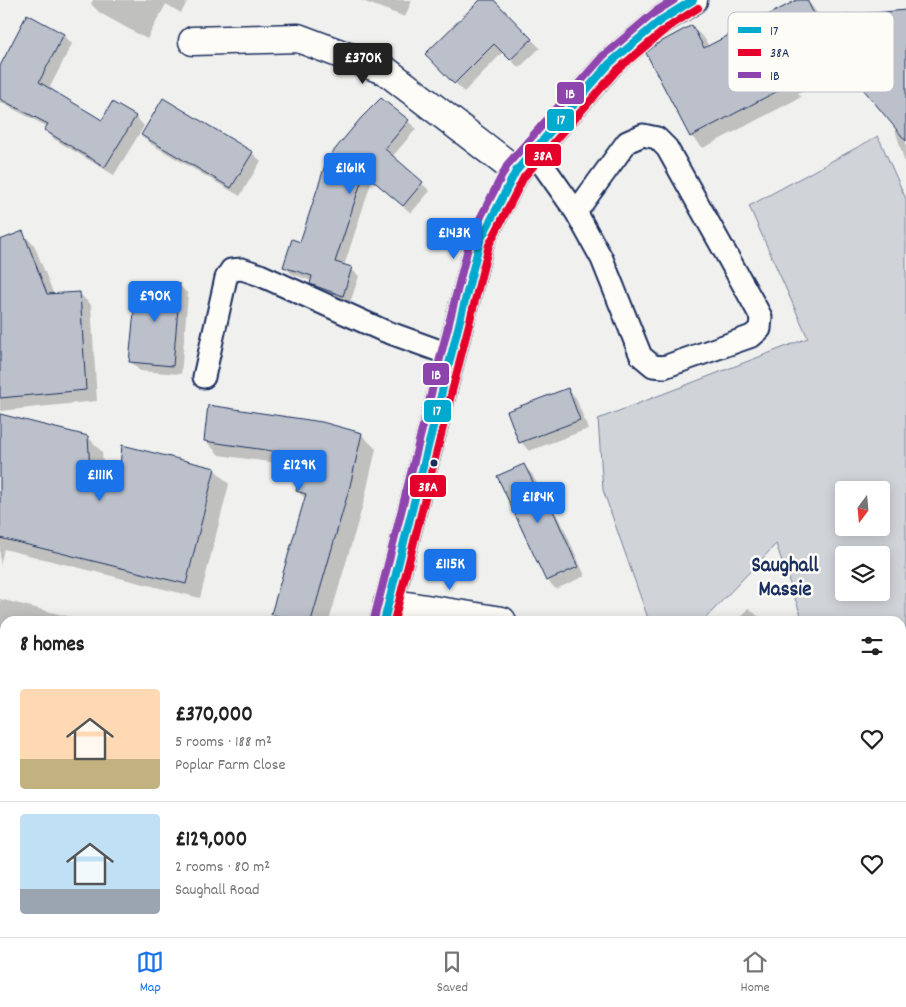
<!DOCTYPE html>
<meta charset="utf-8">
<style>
body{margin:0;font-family:Dekko,sans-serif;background:#f6f6f6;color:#222;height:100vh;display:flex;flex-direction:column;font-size:19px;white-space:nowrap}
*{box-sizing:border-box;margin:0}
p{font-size:16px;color:#767676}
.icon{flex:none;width:28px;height:28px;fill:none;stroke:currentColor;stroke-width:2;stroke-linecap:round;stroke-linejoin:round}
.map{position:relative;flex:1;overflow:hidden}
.drawer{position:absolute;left:0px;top:616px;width:906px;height:321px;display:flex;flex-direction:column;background:#fff;border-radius:15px 15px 0 0;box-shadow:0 2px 12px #0003}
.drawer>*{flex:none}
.needle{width:32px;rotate:196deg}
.controls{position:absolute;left:835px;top:481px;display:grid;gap:10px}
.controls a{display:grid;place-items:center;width:55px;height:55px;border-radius:5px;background:#fff;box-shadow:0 2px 12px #0003;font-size:25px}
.price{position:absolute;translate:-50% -42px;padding:0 11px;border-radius:5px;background:#1a73e8;color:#fff;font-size:16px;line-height:32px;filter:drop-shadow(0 1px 2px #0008)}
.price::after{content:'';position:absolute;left:50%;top:30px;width:15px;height:11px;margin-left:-8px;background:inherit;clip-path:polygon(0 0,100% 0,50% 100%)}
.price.on{background:#222;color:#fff}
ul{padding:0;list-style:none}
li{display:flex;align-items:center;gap:15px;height:125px;padding:0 20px}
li+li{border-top:1px solid #e0e0e0}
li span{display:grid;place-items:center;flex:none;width:140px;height:100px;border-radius:5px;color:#555}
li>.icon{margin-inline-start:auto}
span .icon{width:60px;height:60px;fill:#fffc;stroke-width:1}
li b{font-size:21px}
h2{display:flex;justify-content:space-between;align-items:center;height:60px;padding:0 20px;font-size:21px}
.tab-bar{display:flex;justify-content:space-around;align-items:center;height:70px;border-top:1px solid #e0e0e0;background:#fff;font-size:14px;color:#767676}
.tab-bar a{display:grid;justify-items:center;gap:2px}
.tab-bar .on{color:#1a73e8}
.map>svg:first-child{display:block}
</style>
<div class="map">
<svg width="906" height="937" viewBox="0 0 906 937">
<rect width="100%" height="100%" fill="#f0f0ee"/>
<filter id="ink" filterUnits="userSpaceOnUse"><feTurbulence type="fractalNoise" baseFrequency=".02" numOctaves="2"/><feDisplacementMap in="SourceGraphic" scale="10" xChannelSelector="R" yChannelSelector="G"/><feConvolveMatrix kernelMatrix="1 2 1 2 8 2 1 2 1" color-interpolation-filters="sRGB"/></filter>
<g filter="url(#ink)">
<g fill="#d0d3d8" stroke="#76819b" fill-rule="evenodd">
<path d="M878,136L906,199V702L901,700V621H803L776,544L703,621H649L603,490L598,419L808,338L749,206ZM844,490H881V528H844ZM844,555H881V592H844Z"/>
<path d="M906,716V817L901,810V723Z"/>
<path d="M901,888L906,896V937H593L601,932H901Z"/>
<path d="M341,933L456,932L466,937H340Z"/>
</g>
<g fill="#0003">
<path d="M93,0H188L181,13L166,4L147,39L100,13L91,4Z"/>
<path d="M360,0H412L405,17Z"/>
<path d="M482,0H492L540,48L519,68L503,52L464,92L432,59Z"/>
<path d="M799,0H807L821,18L906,11V167L894,125L847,67L798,93L801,97L703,148L691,136L692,27L705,39L709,47Z"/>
<path d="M27,16L64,35L72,44L49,89L102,121L113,103L136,117L144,126L114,175L54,139L46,130L48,127L0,102V69Z"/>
<path d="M408,121L416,129L392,157L430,191L411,213L372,180L344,266L351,269L359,276L350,303L319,291L311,284L312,281L292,274L284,266L301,243Z"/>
<path d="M143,135L252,153L261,161L240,196L151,144Z"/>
<path d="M22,233L34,245L54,295L79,293L91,305L97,401L0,411V241Z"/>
<path d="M179,285L188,294L181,374L140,371L131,362Z"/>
<path d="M568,389L576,398L588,429L529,451L521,442Z"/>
<path d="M0,415L88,437L102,452L105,490H120L214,469L229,484L200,598L4,549L0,566Z"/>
<path d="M361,434L376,449L364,501L329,621H270L306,499L297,491L304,467L219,455L205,440Z"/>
<path d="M523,465L532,474L549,508L559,517L585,576L556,589L547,580Z"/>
<path d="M0,599L86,621H5V729L0,724Z"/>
<path d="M748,608L764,621H738Z"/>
</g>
<g fill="#bbc0ca" stroke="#1b2f5e">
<path d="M480,0H494L532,39L510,60L494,44L454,84L425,54Z"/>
<path d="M797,0H807L816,18L906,10V141L835,55L787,80L789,85L690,137L646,53L657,44L692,25L704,48Z"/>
<path d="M27,14L64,34L39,82L102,120L112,102L136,116L105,167L44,130L48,124L0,99V66Z"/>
<path d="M163,98L253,152L231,188L141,135Z"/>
<path d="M381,98L409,120L385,149L423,182L403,206L364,173L335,262L352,267L343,296L310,284L312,276L283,267L292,239L300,242L327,159L361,118Z"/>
<path d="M23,231L47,294L80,292L86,390L0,398V240Z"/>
<path d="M137,281L180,284L173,366L129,362Z"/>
<path d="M568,388L580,420L519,443L507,411Z"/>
<path d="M208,405L322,422L362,433L350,486L311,621H296L271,614L306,494L296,491L306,456L204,441Z"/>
<path d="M0,414L88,436L91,488H118L122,445L215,468L186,584L0,538Z"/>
<path d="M524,464L546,508L551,506L578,567L546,581L497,476Z"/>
</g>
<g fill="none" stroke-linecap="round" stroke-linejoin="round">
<g stroke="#1b2f5e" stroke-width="25">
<g id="lane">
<path d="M533,151L576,212L602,259L641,356L653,366L664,367L752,336L760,329L761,317L754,304L667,148L657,138L643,135L627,142L576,212"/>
<path d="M204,377L226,278L231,270L242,269L260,275L382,330L451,355"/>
</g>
</g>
<g stroke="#1b2f5e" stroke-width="31">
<path id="street" d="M193,41L298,38L386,71L516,171"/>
</g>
<g stroke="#1b2f5e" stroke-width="31">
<g id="secondary">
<path d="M388,603L502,621"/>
<path d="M384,621L480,241L516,171L610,63L661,20L693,0"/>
<path d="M901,849L906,859"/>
<path d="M312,937L313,932"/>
</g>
</g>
<use href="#lane" stroke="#fdfcf7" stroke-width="21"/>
<use href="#street" stroke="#fdfcf7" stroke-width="28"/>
<use href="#secondary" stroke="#fdfcf7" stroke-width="28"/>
<g stroke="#fdfcf7" stroke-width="11">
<path id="bus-1" d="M384,621L480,241L516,171L610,63L661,20L693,0"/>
</g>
<g stroke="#fdfcf7" stroke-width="11">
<path id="bus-2" d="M394,621L489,245L524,177L617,70L667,28L698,8"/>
</g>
<g stroke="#fdfcf7" stroke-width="11">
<path id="bus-3" d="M374,619L471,236L508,164L603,56L655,12L674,0"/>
</g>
<use href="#bus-1" stroke="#00a9ce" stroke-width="8"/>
<use href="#bus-2" stroke="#e4002b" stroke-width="8"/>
<use href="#bus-3" stroke="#8e44ad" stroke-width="8"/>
</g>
</g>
<circle fill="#1b2f5e" stroke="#fdfcf7" stroke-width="2" cx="434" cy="463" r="4.5"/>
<g text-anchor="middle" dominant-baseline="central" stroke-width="5" stroke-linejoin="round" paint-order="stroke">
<g font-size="21" font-weight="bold" fill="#1b2f5e" stroke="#fdfcf7">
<text x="785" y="567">Saughall<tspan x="785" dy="24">Massie</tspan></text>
</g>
</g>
<rect x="728" y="12" width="166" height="80" rx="8" fill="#fdfcf7" stroke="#b9bec9" stroke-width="1"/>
<rect x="738" y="27" width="23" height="6" fill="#00a9ce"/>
<rect x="738" y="49" width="23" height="7" fill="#e4002b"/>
<rect x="738" y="72" width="23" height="6" fill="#8e44ad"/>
<g font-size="14" fill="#1b2f5e">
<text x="770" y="35">17</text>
<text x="770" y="57">38A</text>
<text x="770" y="80">1B</text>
</g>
<g stroke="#fdfcf7" stroke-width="2">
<rect x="556" y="81" width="29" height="24" rx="5" fill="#8e44ad"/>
<rect x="546" y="108" width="29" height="24" rx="5" fill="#00a9ce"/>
<rect x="524" y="143" width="38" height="24" rx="5" fill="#e4002b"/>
<rect x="422" y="362" width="28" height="24" rx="5" fill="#8e44ad"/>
<rect x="423" y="399" width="29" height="24" rx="5" fill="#00a9ce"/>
<rect x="409" y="474" width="38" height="24" rx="5" fill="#e4002b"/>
</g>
<g font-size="14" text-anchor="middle" font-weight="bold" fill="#fff">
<text x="570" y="98">1B</text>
<text x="561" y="124">17</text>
<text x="543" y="160">38A</text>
<text x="436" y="379">1B</text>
<text x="437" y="415">17</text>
<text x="428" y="491">38A</text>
</g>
</svg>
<div class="controls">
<a><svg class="needle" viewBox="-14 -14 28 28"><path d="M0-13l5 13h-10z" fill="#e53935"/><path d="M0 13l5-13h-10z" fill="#767676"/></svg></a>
<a><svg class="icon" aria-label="layers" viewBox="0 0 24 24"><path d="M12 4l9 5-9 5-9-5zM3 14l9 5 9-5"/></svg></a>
</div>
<b class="price on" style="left:363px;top:85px">£370K</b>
<b class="price" style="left:350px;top:195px">£161K</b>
<b class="price" style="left:454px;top:260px">£143K</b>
<b class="price" style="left:155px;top:323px">£90K</b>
<b class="price" style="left:299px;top:492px">£129K</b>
<b class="price" style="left:100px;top:502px">£111K</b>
<b class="price" style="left:538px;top:524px">£184K</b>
<b class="price" style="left:450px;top:591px">£115K</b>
<section class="drawer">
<h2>8 homes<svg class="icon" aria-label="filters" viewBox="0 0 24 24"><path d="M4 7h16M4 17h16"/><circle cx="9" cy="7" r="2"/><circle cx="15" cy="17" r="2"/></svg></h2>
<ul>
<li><span style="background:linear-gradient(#ffd9b3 70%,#c2b280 0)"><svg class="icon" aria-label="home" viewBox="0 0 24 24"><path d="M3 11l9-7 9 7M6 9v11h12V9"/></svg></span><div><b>£370,000</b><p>5 rooms · 188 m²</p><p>Poplar Farm Close</p></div><svg class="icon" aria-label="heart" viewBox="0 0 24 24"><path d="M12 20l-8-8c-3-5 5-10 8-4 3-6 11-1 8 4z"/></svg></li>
<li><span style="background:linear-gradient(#bfe0f5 75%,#9aa5b1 0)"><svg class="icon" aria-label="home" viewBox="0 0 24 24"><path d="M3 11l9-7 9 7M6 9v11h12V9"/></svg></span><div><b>£129,000</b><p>2 rooms · 80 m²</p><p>Saughall Road</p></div><svg class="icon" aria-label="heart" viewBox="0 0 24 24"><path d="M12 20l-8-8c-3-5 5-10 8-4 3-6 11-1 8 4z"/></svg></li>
</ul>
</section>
</div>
<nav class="tab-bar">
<a class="on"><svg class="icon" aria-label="map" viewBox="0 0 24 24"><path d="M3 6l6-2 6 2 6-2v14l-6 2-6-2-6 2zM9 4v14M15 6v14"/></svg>Map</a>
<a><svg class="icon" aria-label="saved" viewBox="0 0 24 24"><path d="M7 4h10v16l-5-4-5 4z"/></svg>Saved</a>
<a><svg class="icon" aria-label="home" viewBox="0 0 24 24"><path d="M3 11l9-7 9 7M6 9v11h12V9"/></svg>Home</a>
</nav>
